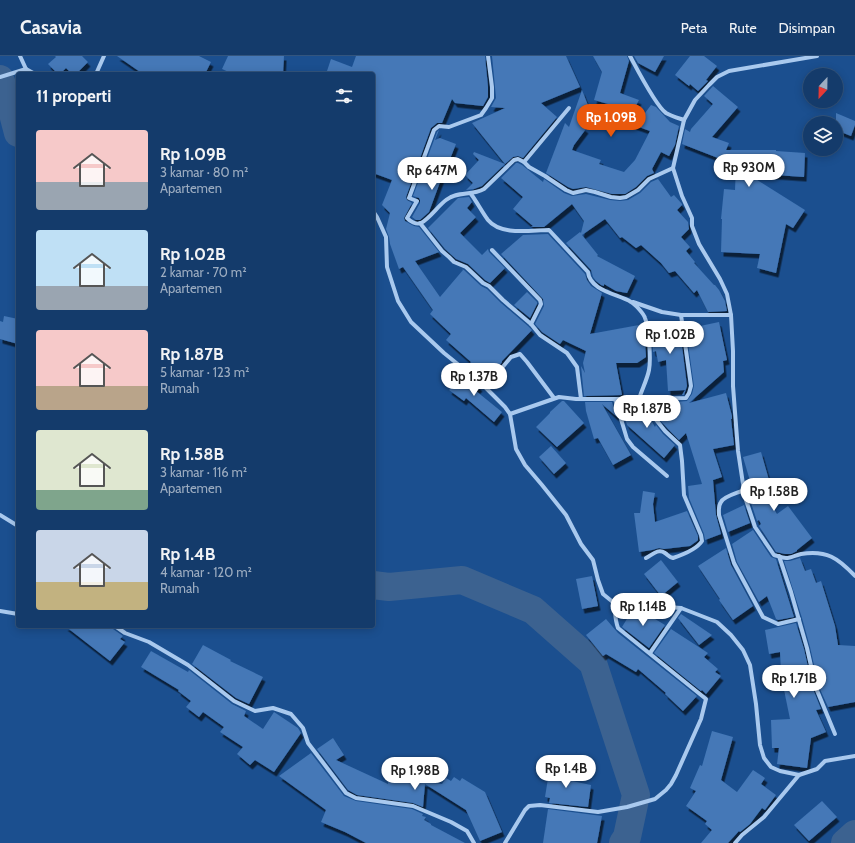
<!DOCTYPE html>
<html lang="id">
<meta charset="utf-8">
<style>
body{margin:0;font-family:Cabin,sans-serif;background:#214673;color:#f1f3f6;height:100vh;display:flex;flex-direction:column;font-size:15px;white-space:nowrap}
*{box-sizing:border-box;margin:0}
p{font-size:13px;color:#9dadc1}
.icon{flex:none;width:22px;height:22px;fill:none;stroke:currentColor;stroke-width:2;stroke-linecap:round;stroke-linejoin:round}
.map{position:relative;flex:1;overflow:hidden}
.details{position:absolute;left:16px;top:16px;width:359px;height:556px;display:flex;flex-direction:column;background:#143b6b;border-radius:4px;box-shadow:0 2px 10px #0003,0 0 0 1px #33557e}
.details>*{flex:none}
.needle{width:26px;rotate:202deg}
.fabs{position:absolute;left:803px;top:12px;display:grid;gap:8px}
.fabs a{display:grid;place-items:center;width:40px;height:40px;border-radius:50%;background:#143b6b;box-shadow:0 2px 10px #0003,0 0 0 1px #33557e;font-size:20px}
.price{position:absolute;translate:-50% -34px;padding:0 9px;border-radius:14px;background:#fff;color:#222;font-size:13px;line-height:26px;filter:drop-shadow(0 1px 2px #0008)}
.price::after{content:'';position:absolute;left:50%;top:24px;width:12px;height:9px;margin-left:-6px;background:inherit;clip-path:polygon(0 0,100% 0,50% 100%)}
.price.current{background:#ea580c;color:#fff}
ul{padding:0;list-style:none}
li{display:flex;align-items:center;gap:12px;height:100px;padding:0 20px}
li span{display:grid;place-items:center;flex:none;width:112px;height:80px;border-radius:4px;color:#555}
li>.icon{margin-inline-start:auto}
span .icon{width:48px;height:48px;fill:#fffc;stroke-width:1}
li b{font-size:17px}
h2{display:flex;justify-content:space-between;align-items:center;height:48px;padding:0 20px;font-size:17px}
header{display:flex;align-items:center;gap:24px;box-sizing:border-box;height:56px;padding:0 20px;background:#143b6b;border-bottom:1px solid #33557e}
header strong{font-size:19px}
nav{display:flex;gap:22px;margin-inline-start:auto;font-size:14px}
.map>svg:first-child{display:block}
</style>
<header>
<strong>Casavia</strong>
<nav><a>Peta</a><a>Rute</a><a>Disimpan</a></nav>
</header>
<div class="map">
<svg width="855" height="787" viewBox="0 0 855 787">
<defs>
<filter id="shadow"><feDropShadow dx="2.5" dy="4.5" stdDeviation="0" flood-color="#0009"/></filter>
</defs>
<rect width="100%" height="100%" fill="#1b4f8f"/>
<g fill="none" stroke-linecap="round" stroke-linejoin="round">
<g stroke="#3c6290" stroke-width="28">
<path d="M0,23L12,54L18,77"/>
<path d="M373,529L389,531L462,524L533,554L593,607L636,739L627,781L623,787"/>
<path d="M845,787L855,778"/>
</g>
</g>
<g fill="#4478b7" filter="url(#shadow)">
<path d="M55,0H82L88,6L76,18H72L66,12L60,18H58L48,8L56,1Z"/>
<path d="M117,0H199L211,6L205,18H143Z"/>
<path d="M228,0H284L283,18H233L222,13Z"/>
<path d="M356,0H485L488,31V41L483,50L455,47L452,43L442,67H437L431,72L406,141L407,144L412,147L404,162L405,165L410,168L414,170L419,171L439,196L415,205L440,241L463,214L462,213L464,214L481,230L487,233L501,247L528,270L532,274L502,305V306L497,313L484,326L467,311L471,306L446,284L451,278L430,258L433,254L403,211L399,213L390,188L389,181L386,173L390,157L382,149L392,124L373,117V18H326L331,3L352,11Z"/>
<path d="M492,0H566L580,31L541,47L557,61L523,102L518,100L513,101L505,108L472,67L505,52L491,51L496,42L495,31Z"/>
<path d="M593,0H627L629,5L620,37L639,44L633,55L642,61L651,49L656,51L670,66L679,70L675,89L669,100L661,96L652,113L654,117L647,120L636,131L625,138H612L586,131L573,133L568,131L546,117L565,67L569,71L582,34L589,52L582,70L586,73L574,89L572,94L601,104L599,108L624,116L635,104L650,75L625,66L629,54L594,44L602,16Z"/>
<path d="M634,0H664L655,16L638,7Z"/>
<path d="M690,0H704L717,10L706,24L708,25L698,35L690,28L689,30L675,19Z"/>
<path d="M713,30L738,51L712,81L729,87L726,94H776V95L805,97L804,121L746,117L805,154L793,172L786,168L776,217L757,212L760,198L721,196L722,163H721L724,133L735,134L736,109L682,88L685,73L690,76L691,73L713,48L704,40Z"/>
<path d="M836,57L855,65V69L851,80L836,74Z"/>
<path d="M439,74L435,84L440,82L456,88L444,118H443L429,156L420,164H416L412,161L420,147V144L419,142L413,140L437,76Z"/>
<path d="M474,96L505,108L482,130L474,133L466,134L473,127L465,119L479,104L473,98Z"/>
<path d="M516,107H518L522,109L543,126L544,123L564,137L572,140L586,138L610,144L620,145L628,144L640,137L651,126L658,123L671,141L674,139L682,148V149L677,154L688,166L689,173L681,181L690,191L686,195L695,206L694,207L714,229H715L719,234L725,245L727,255L708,256L697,234L694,237L675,215L669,217L661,207L641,189L636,192L622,181L620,182L605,163L582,179L598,199L597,200L635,220L627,237L616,235L604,228V230L601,229L596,225L593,221L591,214L566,187L580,176L581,177L584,165L572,148L544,171H531L533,170L513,153L523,141L501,122Z"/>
<path d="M469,141L472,146L467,152L476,161L460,177L482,199L488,193L489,196L505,212L490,227L485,224L468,208L456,203L445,193L428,172L458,142Z"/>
<path d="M548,178L585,218L587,224L591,230L602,237L590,278L639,269L640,272L644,271L646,301L637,307H616L622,339L584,340L581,310L585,317L583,307L586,295L563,284L560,288L542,276L535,268L544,250L543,243L501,198L523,179Z"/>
<path d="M527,236L537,246V248L530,262L514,249Z"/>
<path d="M4,260L18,263V288L0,283V265L3,266Z"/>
<path d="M668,266V269L674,268L675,275L680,274L687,330L684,339H682L685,334L668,335L666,304L658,306L656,295L653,296L651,270Z"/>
<path d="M719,266L727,304L723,305L724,316L689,347L726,337L732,360V363H731L734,389L713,393L722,421L713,424L716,459L721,478L705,484L704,478L689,442L688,430L702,428L686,377L679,384L668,373L660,364L676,346L687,345L692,338L694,330L686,273Z"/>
<path d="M463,317L480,331L476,335L502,356L494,366L466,342L464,345L449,334Z"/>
<path d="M562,345H564L584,367L557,391L536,371L550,357V356Z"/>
<path d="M585,346H612L617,361L602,348L631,399L613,409L598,382L594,383L586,355Z"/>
<path d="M620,346H623L624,354L639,346H641L655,371L656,369L663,378L675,389L664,402L627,369Z"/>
<path d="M551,390L566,407L554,418L539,401Z"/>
<path d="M761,396L771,431L763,433L777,458L788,450L812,482L797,494V495L791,498H785L776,496L759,470L761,468L759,464L757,465L750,444L755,442L743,401Z"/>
<path d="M643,435L655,437L653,448L655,466L687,455L698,480V484L697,485L690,490L664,493L659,492L652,494L639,496L634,457H640Z"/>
<path d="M744,449L750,467L728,476L723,459Z"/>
<path d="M753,474L771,501L776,503L794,561L778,564L776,563L767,540L759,546L737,506L732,488Z"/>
<path d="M726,492L731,509L753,550L733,564L719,544L720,543L698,510Z"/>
<path d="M800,502L805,515L811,513L816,527L821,525L835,570L838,589L855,590V646L828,651L819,631L810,591L802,562L784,505H790Z"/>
<path d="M661,504L678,526L661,540L644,518Z"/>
<path d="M592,520L598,550L582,553L576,523Z"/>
<path d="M633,553L640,558L642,555L665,569L649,592L622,571Z"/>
<path d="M681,558L712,579L699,589L678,562Z"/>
<path d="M606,563L618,577L697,640L683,655L665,638L666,637L638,613L636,616L606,598L603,600L586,579Z"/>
<path d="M796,567L804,593L813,633L821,653L816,654L826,676L811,682L807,712L777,708L779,692H772L771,664L790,663L784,634H782L780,596L769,598L765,574Z"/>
<path d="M65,570H112L113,573L123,580L120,583L125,586L110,605Z"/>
<path d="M671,573L708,597L704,601L718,613L715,616L721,620L706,638L702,634L701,635L654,597Z"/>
<path d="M203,589L231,604L230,605L263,621L249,648L236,642L192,608Z"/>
<path d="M151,595L188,616L189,614L232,648L246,655L244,660L263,673L274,656L298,672L301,677L274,716L255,704L250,709L237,698L243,691L220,676L224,671L203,656L199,661L186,651L191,645L178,635L179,634L141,611Z"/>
<path d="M712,675L733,681L721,724L737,736L753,714L765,722L761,728L776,739L765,754L762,752L750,768L740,776L739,775L728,787H701L712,774L705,768L707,765L686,750L696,735L690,732L700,709L702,710Z"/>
<path d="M333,682L344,699L336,704L388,728L389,713L407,714L406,724L442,728L446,722L451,725L454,721L460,725L462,722L485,736L502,776L480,785L466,754L425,728L423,751L413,747L357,739L348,734L317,693Z"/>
<path d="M311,697L344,740L356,745L412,753L423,758L422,760L426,761L424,764L431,768V769L465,787H366L345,776L321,766L326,754L279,720Z"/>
<path d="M550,710L568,713L567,724L591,729L588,751L549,747L550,742L545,741Z"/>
<path d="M822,745L837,761L809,785L794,769Z"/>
<path d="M548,753L602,760L597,787H543Z"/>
</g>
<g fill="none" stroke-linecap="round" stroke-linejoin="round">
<g stroke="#a9c9ee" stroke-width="4">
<path d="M20,0L26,13"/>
<path d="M488,0L492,31V42L486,52L481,59L449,71L439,70L434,74L409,142L417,145L407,162C410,165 416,169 421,167C429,163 438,150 446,144C457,135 472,140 484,133L514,104L518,103L524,106L529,111L545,120L566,134L573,137L586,134L595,136L611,141L620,142L626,141L638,134L649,123L673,112"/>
<path d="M630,0C637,13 656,50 666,57C671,60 678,62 684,64"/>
<path d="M817,0L729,15L717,21L709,29L695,44L684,64L673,112L682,140L692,162V170L699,188L720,223L727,238L731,259L733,295V330L738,395L745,441L755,471L774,499C778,500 782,502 786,502C791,502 796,499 801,498C827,494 838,502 855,520"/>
<path d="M96,18L104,0"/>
<path d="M0,21L26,13L35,18"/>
<path d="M524,106L569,52"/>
<path d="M471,138C477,146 482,156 488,164C501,180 531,174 549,174L588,216C590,235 618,238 631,246C635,248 644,258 645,262C649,271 651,304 649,314C647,324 642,333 639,343"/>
<path d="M373,155L377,161L386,181L387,211L398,245L411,266L444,297L481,327L505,351L510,358L516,393L525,409L542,429L566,459L581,488L593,504L598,524L603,538L614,547L681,552L717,566L731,579L743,594L750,609L756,648L760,689L764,702L771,711L780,715L799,719L817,713L825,705L855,700"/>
<path d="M420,167L442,195L449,201L454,206L466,211L483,227L489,230L503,244L531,268L540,279L567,297L577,311L581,343"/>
<path d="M492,194L540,244L541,248L531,268"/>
<path d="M633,246L662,256L681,259"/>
<path d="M496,319L511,301L520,298L527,306L554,342"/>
<path d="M615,343L627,383L633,391L667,420"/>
<path d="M510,358L559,341L576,343H615L686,342L689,337L691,330L681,259H731"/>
<path d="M744,434C738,437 724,440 721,446C718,450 719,455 719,459L734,507L763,561L778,568L799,563"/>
<path d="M0,459L18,470"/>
<path d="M779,500L791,536L807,592L816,632L835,678"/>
<path d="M646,502C652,499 658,492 665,497C668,499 669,501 673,502C682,499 697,493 702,485L701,479L684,439L682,405L680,389L665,375L653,360L647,343"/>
<path d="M0,555L18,558"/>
<path d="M115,570L125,577L149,586L188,609L234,645L255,655L273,652L291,658L303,672L308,687L321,704L346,737L356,742L413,750L451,766L467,775L474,787"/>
<path d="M650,597L681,552"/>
<path d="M505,787L525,754L529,750L540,749L598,756L627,751L655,743L666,734L671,728L676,719L701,663L706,643L618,572C615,564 615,556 614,547"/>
<path d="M735,787L742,779L764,761L799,719"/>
</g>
</g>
</svg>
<div class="fabs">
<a><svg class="needle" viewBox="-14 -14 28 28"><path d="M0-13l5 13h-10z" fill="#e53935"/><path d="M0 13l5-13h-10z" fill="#9dadc1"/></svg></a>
<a><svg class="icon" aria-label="layers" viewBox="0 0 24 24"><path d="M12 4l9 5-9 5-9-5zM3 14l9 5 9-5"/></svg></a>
</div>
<b class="price current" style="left:611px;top:82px">Rp 1.09B</b>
<b class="price" style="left:749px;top:132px">Rp 930M</b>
<b class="price" style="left:432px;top:135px">Rp 647M</b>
<b class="price" style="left:670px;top:299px">Rp 1.02B</b>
<b class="price" style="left:474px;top:341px">Rp 1.37B</b>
<b class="price" style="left:647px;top:373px">Rp 1.87B</b>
<b class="price" style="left:774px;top:456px">Rp 1.58B</b>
<b class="price" style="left:643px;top:571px">Rp 1.14B</b>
<b class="price" style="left:794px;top:643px">Rp 1.71B</b>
<b class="price" style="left:566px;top:733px">Rp 1.4B</b>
<b class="price" style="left:415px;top:735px">Rp 1.98B</b>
<section class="details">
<h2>11 properti<svg class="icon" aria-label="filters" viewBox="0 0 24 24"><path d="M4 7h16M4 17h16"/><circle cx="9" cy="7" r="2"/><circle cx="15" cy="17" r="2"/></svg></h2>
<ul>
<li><span style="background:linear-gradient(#f6c9c9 65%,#9aa5b1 0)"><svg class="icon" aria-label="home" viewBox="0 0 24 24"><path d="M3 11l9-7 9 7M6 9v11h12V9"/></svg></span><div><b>Rp 1.09B</b><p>3 kamar · 80 m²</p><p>Apartemen</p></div></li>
<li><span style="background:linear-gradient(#bfe0f5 70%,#9aa5b1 0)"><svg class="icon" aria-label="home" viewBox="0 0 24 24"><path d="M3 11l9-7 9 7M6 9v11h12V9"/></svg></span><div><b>Rp 1.02B</b><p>2 kamar · 70 m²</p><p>Apartemen</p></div></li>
<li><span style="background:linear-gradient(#f6c9c9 70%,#b9a48a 0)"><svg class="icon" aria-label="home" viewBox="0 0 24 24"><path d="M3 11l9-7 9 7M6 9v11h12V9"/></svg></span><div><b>Rp 1.87B</b><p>5 kamar · 123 m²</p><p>Rumah</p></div></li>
<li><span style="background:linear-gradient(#dfe7d0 75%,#7fa58c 0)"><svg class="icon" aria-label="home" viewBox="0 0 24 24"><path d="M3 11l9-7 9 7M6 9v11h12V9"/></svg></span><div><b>Rp 1.58B</b><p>3 kamar · 116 m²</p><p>Apartemen</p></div></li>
<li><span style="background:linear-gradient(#c9d6e8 65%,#c2b280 0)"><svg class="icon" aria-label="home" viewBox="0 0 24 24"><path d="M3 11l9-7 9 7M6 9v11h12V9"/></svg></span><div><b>Rp 1.4B</b><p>4 kamar · 120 m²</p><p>Rumah</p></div></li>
</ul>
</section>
</div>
